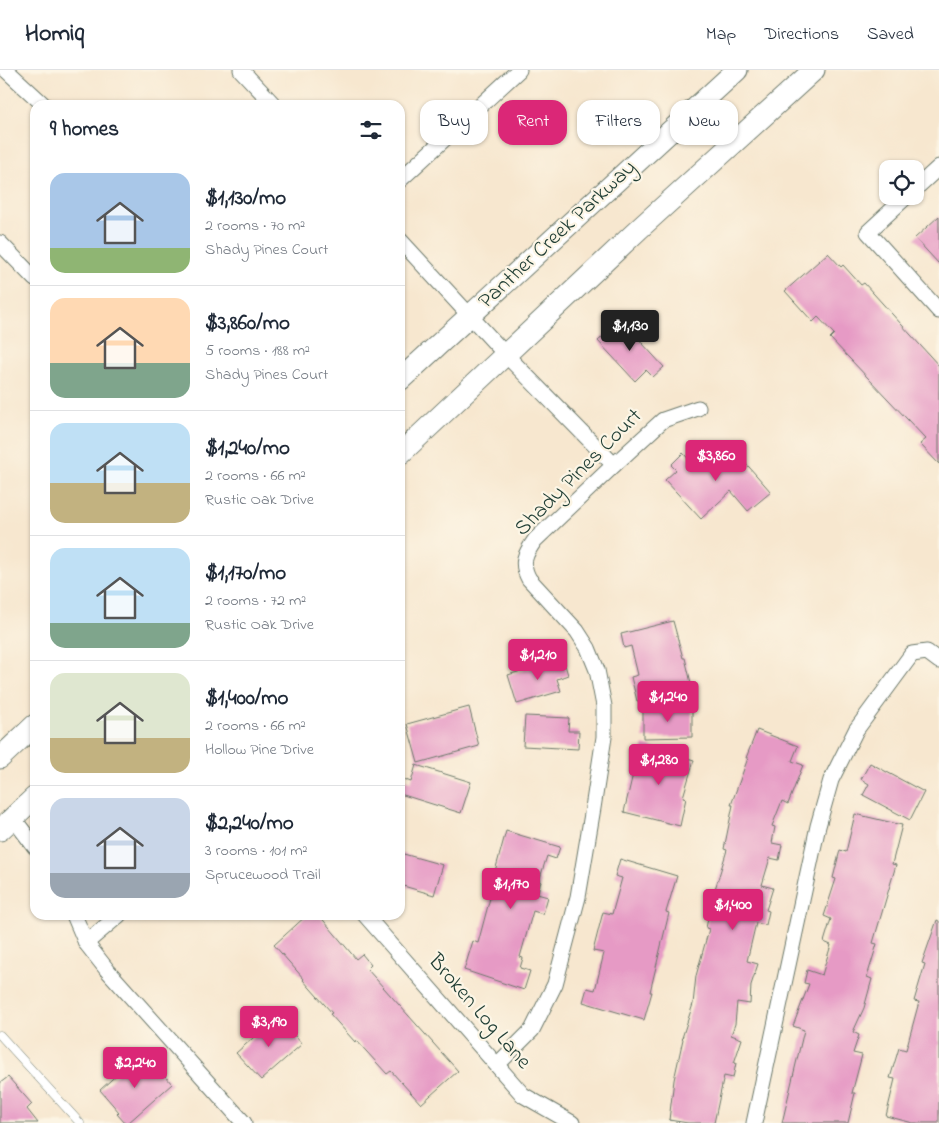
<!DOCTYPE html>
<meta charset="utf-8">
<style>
body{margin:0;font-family:"Indie Flower",sans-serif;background:#f6f6f7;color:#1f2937;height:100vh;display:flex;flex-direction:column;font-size:19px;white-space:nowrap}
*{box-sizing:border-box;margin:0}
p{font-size:16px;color:#747a83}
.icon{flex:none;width:28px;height:28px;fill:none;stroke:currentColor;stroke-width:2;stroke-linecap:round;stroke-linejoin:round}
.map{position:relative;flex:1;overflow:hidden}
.drawer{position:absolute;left:30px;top:30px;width:375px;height:820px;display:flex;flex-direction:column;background:#fff;border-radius:15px;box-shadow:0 1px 4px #0004}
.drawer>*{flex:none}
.guide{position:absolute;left:420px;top:30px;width:444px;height:45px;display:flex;gap:10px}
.fabs{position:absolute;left:879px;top:90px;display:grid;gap:10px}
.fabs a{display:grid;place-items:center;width:45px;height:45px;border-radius:10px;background:#fff;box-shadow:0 1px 4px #0004;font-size:25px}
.price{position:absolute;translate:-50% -42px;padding:0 11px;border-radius:5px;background:#db2777;color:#fff;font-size:16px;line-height:32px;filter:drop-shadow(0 1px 2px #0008)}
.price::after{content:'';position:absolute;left:50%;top:30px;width:15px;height:11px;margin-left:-8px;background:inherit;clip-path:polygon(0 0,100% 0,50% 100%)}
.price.current{background:#222;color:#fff}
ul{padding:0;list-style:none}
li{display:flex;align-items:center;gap:15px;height:125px;padding:0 20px}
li+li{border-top:1px solid #e0e1e3}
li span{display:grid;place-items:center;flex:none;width:140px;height:100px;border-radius:15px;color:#555}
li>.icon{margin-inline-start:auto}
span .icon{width:60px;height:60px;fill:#fffc;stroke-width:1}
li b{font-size:21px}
h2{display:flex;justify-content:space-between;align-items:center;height:60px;padding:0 20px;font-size:21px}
.pill{padding:0 18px;border-radius:15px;background:#fff;box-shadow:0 1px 4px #0004;font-size:18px;line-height:45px}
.pill.current{background:#db2777;color:#fff}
header{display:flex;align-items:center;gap:30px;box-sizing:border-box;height:70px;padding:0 25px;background:#fff;border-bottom:1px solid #e0e1e3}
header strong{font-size:24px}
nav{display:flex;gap:28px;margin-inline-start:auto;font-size:18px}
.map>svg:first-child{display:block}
</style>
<header>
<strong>Homiq</strong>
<nav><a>Map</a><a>Directions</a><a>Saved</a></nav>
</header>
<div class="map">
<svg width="939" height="1053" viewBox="0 0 939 1053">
<rect width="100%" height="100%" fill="#fcf5e5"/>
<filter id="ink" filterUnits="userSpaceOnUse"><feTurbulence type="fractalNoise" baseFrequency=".02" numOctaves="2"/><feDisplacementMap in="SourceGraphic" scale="10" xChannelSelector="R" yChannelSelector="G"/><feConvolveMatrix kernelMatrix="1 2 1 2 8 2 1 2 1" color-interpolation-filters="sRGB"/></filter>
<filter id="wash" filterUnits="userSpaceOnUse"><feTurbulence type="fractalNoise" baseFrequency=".0096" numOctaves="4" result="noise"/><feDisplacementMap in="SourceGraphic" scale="20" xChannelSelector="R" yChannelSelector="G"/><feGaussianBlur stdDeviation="1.12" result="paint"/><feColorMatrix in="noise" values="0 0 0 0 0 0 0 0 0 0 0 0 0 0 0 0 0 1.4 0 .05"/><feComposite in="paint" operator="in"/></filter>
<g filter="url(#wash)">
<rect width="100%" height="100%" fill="#f7e7cf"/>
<g id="blocks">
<g fill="#e69ac5">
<path d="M939,146V194L915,168Z"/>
<path d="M828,183L841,197L843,195L861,215L864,213L939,296V394L920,374L926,369L830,268L834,264L818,247L813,252L785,221Z"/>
<path d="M621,250L664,297L653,307L646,300L635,311L598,271Z"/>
<path d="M728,373L771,422L748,441L731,421L701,449L665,410L676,400L671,395L683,383L698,399Z"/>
<path d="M673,551L683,588H685L692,617L637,631L631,607L638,605L631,576L624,578L621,564Z"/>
<path d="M563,588L568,605L557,609L561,621L517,634L508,605Z"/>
<path d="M469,637L479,676L418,693L407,654Z"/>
<path d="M692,638V667L643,668V639Z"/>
<path d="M525,646L569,648L568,661H579L578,679L523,676Z"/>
<path d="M757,660L798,676L792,691L803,695L788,734L782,731L772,756L775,757L772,773L782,775L779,790L770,788L762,815L773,818L766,840L769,841L766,855L756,853L747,891L758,894L751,915L750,934L737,932L735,954L731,965L742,969L734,993H736L733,1008L724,1006L714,1053H688L669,1050L674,1010L683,969L682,968L693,934L696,906L709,859L706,858L712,829L727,780L724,779L733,735H731L748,688H746Z"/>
<path d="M643,675L694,690L683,727L686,728L680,756L624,742L636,691L643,693Z"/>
<path d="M870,693L924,722L910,750L863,725L869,714L861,709Z"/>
<path d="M416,695L471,712L461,743L400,724L403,709L411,712Z"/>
<path d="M855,744L902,755L892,794L896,795L873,873L877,874L867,907L872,909L864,938L853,962L859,965L853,983L862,985L852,1023H855L848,1053H782L804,960L793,956L809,914L804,913L807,900L822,905L827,888L831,875L824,872L831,849L824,846L836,809L833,808L840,780L846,782Z"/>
<path d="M506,761L560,777L556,789L547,786L539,811L541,812L537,824L548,827L543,844L533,841L520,887L523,888L520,898L530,901L524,920L464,900L473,871L478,873L490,828L488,827Z"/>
<path d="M400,783L443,795L434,825L400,815Z"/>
<path d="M620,789L677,806L666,842L669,843L650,922H652L644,950L583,932L587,918L595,920L604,883L593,881L603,842L612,844L622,808L615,806Z"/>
<path d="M307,845H319L356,889L362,884L371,895L367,899L458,1001L421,1034L391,1001L387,1004L356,970L355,972L330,944L332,943L303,910L304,909L274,875Z"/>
<path d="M937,850L939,851V1053H913L886,1046L895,1009L890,1008L899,978L906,980L919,932L914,931L925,894L922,893Z"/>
<path d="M278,946L302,974L261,1010L236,983Z"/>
<path d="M134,989L144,1000L153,992L172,1014L128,1053H125L117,1044L119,1042L100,1020Z"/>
<path d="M8,1007L32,1034L27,1039L38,1053H0V1013Z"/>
</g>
</g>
</g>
<g filter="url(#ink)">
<use href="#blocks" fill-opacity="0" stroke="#6b786a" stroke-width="1"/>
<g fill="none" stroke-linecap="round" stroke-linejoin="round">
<g stroke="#6b786a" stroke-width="9">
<path id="service" d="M0,965L80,1053"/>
</g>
<g stroke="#6b786a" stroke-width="17">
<g id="minor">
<path d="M6,0L44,35"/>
<path d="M241,0L274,35"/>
<path d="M400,110L519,0"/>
<path d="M915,119L939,97"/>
<path d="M907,126L868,162L939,241"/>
<path d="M400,170L506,285L614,395"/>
<path d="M0,173L35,209"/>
<path d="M13,748L35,777"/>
<path d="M74,845L86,873L108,901L244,1053"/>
<path d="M365,845L523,1025L572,1053"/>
<path d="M86,873L119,845"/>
<path d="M497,995L532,960L555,914L578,827L593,738L604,667V636L597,600L588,578L577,561L529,509C520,493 525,484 535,470L614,395L663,350L698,338"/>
<path d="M754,1053L818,756L831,710L856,660L912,584L927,582L939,591"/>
</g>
</g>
<g stroke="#6b786a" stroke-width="23">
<g id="secondary">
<path d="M400,310L737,0"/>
<path d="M400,384L639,159L814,0"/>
<path d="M0,688L35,655"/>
<path d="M0,760L35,727"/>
</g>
</g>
<use href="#service" stroke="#fff" stroke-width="8"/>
<use href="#minor" stroke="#fff" stroke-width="15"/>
<use href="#secondary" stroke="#fff" stroke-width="21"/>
</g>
</g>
<g text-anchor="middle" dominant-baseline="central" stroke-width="4.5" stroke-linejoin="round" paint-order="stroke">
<g font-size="22" fill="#1f3d34" stroke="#fcf5e5">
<text transform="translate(558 165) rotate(-43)">Panther Creek Parkway</text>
<text transform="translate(579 403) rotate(-45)">Shady Pines Court</text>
<text transform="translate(479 942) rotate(49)">Broken Log Lane</text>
</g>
</g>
</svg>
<div class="fabs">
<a><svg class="icon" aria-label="locate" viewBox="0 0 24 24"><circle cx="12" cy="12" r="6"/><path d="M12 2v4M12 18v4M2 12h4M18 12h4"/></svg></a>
</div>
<b class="price current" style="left:630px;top:282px">$1,130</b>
<b class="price" style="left:716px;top:412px">$3,860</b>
<b class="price" style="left:538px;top:611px">$1,210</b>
<b class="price" style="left:668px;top:653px">$1,240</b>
<b class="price" style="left:659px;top:716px">$1,280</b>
<b class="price" style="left:511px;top:840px">$1,170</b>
<b class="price" style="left:733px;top:861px">$1,400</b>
<b class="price" style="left:269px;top:978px">$3,190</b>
<b class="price" style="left:135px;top:1019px">$2,240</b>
<div class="guide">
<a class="pill">Buy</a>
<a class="pill current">Rent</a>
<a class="pill">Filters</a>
<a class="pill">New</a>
</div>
<section class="drawer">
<h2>9 homes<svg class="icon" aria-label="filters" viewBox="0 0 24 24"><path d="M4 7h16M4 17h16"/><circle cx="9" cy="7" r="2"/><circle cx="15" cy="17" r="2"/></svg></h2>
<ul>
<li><span style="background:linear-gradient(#a9c7e8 75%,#8fb573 0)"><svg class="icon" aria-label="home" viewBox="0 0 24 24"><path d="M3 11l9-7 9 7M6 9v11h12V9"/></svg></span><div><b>$1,130/mo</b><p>2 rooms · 70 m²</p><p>Shady Pines Court</p></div></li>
<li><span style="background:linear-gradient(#ffd9b3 65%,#7fa58c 0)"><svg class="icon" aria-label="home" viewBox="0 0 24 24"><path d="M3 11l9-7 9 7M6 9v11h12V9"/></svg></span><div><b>$3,860/mo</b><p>5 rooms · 188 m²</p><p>Shady Pines Court</p></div></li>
<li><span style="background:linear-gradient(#bfe0f5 60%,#c2b280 0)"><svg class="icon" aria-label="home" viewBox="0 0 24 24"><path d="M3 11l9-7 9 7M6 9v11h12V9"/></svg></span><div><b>$1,240/mo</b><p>2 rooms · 66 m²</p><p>Rustic Oak Drive</p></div></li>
<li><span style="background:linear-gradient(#bfe0f5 75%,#7fa58c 0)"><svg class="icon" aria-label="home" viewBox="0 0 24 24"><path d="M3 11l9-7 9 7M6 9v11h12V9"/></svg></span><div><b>$1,170/mo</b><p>2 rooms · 72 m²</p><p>Rustic Oak Drive</p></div></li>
<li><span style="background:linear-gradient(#dfe7d0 65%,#c2b280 0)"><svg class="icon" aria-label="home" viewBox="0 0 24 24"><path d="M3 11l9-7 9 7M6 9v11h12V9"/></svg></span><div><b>$1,400/mo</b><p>2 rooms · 66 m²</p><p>Hollow Pine Drive</p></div></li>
<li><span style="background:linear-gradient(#c9d6e8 75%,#9aa5b1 0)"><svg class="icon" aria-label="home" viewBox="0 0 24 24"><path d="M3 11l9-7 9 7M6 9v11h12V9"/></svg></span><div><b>$2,240/mo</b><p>3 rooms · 101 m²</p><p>Sprucewood Trail</p></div></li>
</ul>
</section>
</div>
